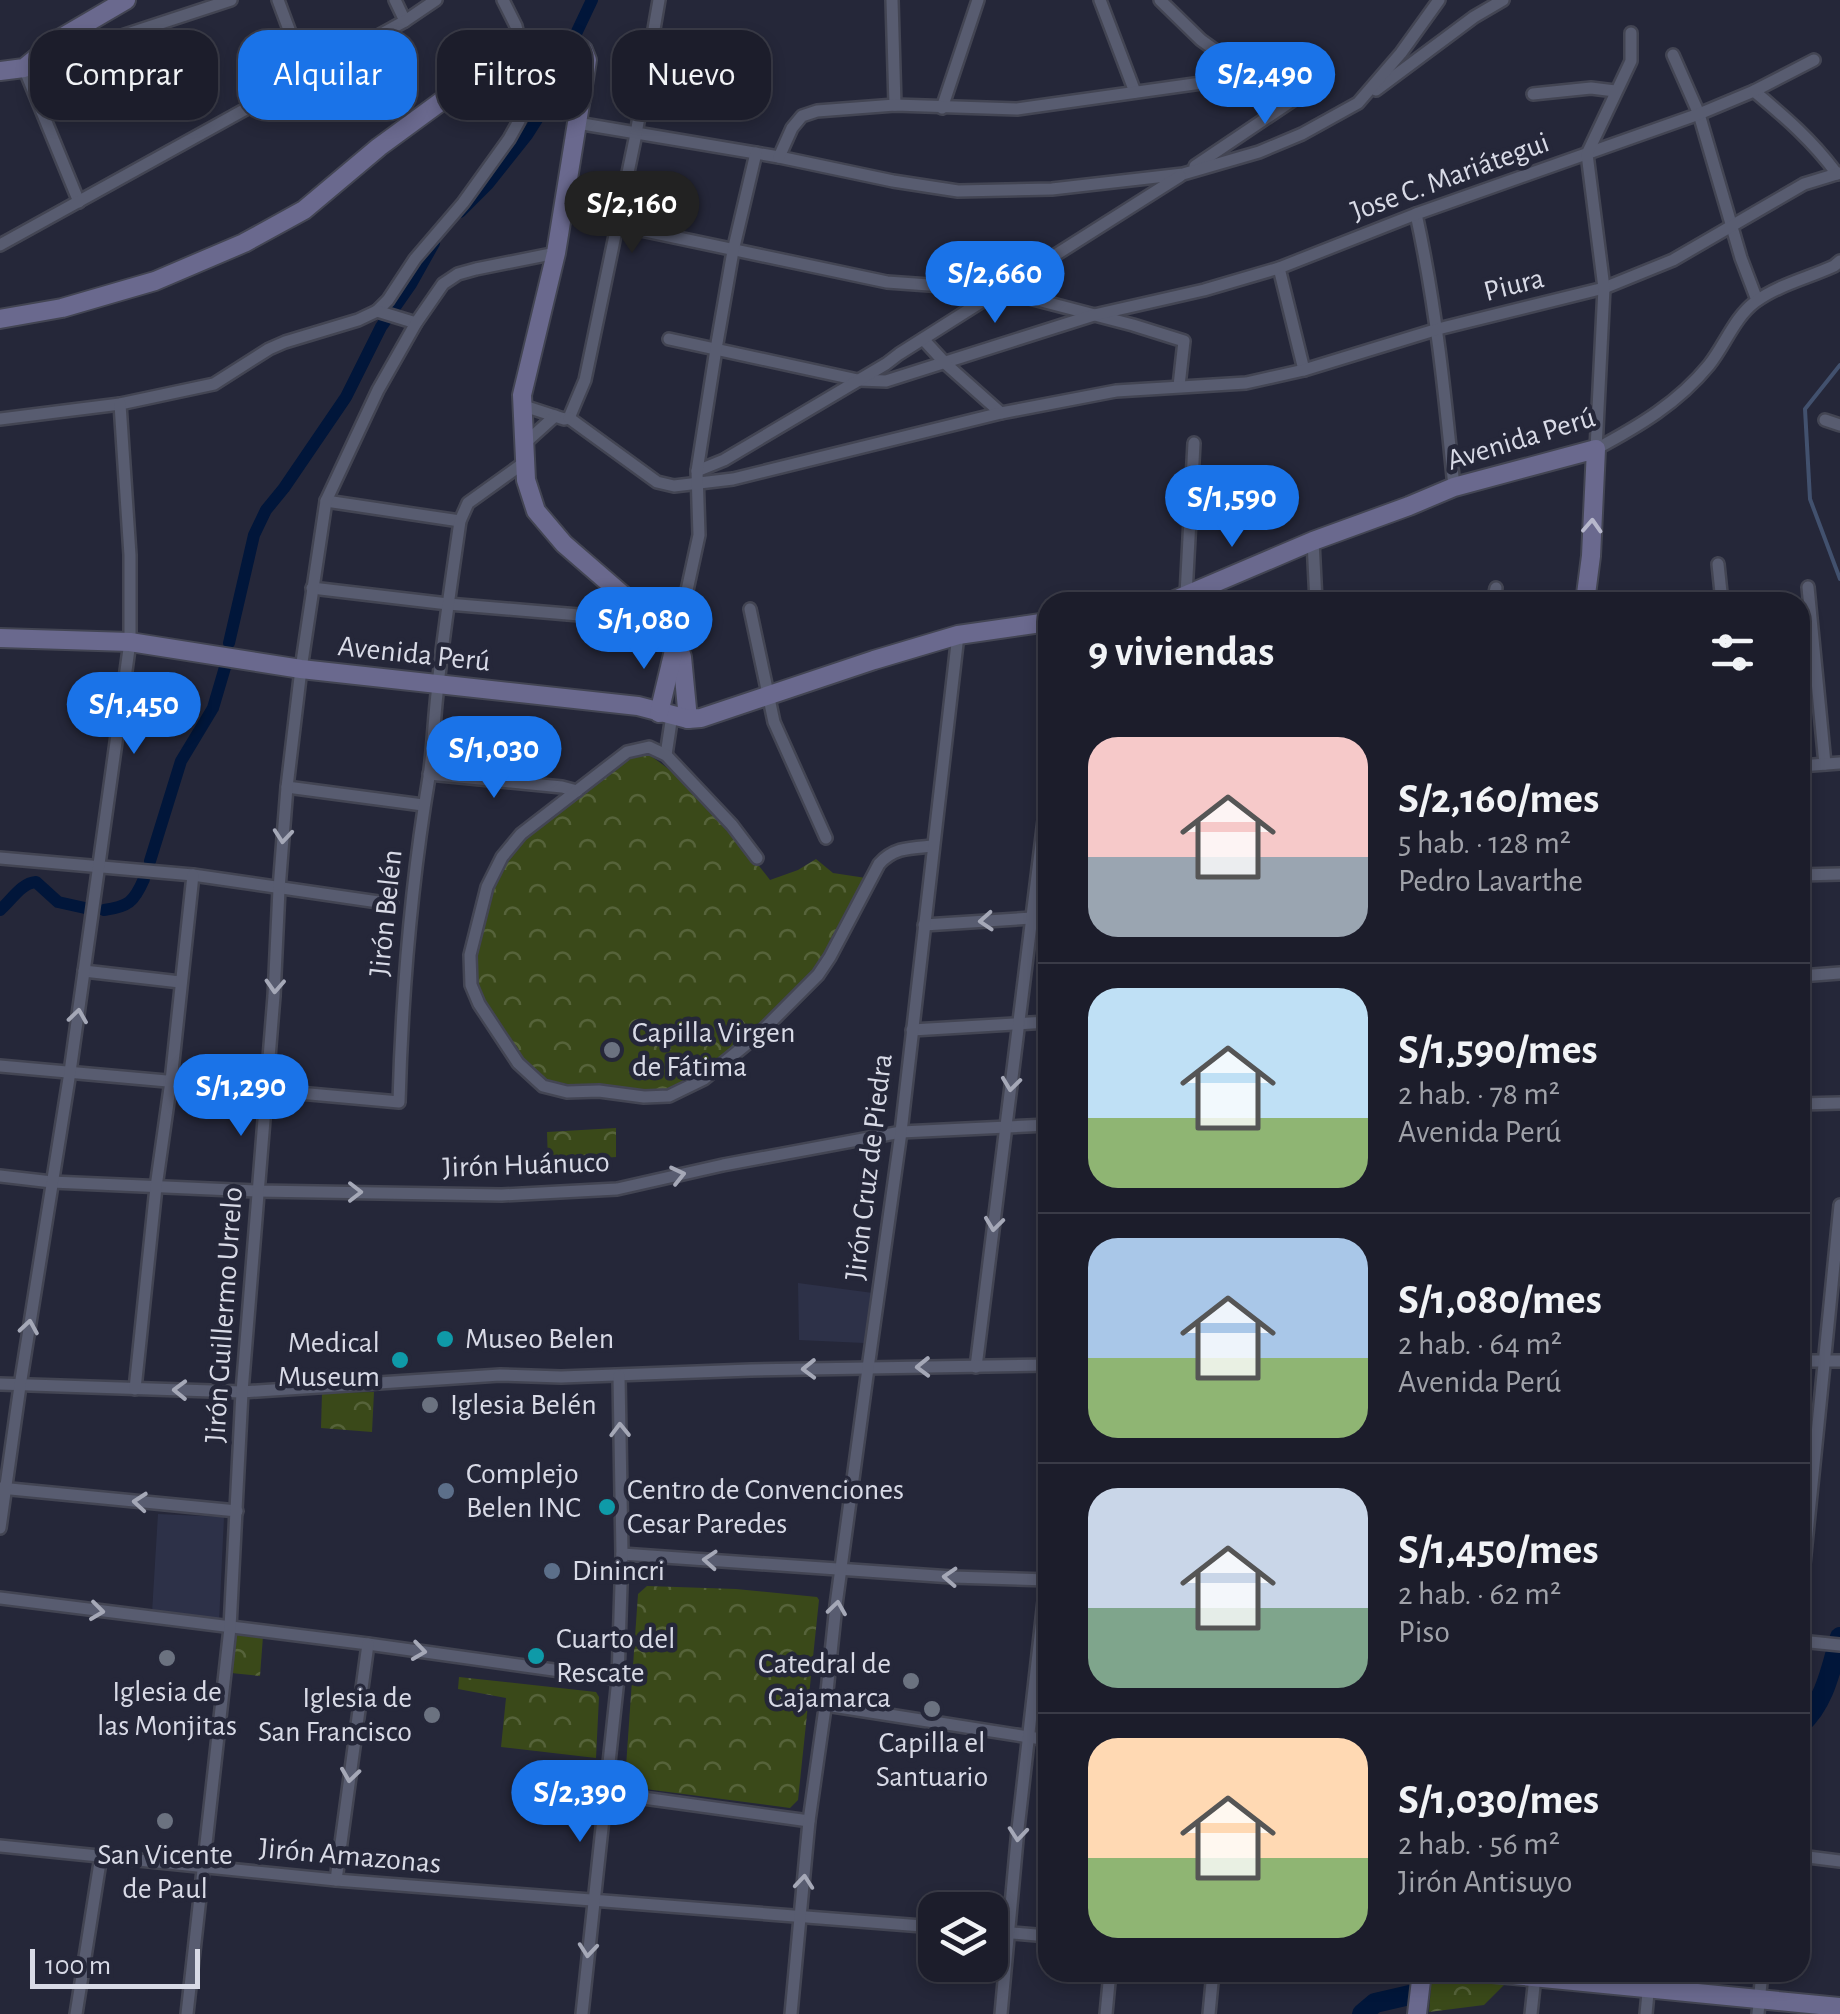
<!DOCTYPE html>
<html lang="es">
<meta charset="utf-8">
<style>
body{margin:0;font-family:"Alegreya Sans",sans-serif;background:#292a37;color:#f1f3f6;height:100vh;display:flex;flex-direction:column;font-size:38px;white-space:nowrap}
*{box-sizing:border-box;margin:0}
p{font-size:32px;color:#a0a2a9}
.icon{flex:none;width:55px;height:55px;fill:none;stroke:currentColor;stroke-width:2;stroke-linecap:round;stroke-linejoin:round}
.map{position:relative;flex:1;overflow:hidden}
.details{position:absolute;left:1038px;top:592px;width:772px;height:1390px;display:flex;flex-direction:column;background:#1c1d2b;border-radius:30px;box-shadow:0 5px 15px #0003,0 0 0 2px #3a3b47}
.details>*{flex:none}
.banner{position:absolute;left:30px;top:30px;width:858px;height:90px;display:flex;gap:20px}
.controls{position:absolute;left:918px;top:1892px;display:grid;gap:20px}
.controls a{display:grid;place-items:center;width:90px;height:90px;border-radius:20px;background:#1c1d2b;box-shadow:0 5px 15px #0003,0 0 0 2px #3a3b47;font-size:50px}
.scale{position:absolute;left:30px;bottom:25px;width:170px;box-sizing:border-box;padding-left:10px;border:5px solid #d8dae6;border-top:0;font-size:28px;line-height:35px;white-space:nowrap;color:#d8dae6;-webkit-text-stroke:8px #252739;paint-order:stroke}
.price{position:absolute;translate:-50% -85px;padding:0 22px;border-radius:35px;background:#1a73e8;color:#fff;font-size:32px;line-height:65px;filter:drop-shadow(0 2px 5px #0008)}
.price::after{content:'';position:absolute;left:50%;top:60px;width:30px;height:22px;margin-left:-15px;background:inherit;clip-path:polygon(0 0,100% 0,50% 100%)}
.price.current{background:#222;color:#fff}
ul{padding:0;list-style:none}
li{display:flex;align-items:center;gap:30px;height:250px;padding:0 50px}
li+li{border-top:2px solid #3a3b47}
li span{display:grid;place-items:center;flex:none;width:280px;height:200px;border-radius:30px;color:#555}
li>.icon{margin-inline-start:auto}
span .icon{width:120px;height:120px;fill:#fffc;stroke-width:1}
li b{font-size:42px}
h2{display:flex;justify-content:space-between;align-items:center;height:120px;padding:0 50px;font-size:42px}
.pill{padding:0 35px;border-radius:30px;background:#1c1d2b;box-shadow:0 5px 15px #0003,0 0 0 2px #3a3b47;font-size:35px;line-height:90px}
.pill.current{background:#1a73e8;color:#fff}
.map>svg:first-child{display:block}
</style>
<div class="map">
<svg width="1840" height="2014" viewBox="0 0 1840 2014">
<defs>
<pattern id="park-crowns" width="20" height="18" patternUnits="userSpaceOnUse" patternTransform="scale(2.5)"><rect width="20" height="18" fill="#3a4919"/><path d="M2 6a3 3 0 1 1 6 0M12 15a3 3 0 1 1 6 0" fill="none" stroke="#56633a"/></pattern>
</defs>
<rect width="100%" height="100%" fill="#252739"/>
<g fill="#2d3148">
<path d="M798,1283L873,1293L864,1343L799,1340Z"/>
<path d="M158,1514L224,1517L219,1622L152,1613Z"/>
</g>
<g fill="url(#park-crowns)">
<path d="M648,754C697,787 734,834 770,880L798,870L816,859L833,873L866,878L814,971L760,1025L702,1076L668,1091L640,1092L601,1086H578L541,1079L513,1047L481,993L476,976V957L489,893L504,858L527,836L631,758Z"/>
<path d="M616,1128V1157L548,1162L547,1132Z"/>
<path d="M374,1392L372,1432L321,1428L322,1393Z"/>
<path d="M647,1586L736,1589L817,1597L819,1600L798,1800L790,1808L630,1787L625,1781L638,1594Z"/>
<path d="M236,1633L263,1636L260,1676L231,1673Z"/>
<path d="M459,1677L596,1692L599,1697L596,1758L501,1747L506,1698L458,1689Z"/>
<path d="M1432,1973L1510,1979L1484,2005L1429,2012Z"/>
</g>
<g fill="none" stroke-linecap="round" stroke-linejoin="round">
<path stroke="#42516e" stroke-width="4" d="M1840,365L1805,409L1810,499L1840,579"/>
<g stroke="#01163a" stroke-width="12">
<path d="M460,212L488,184L527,135L541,113L555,78L592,0"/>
<path d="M229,643L254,535L266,510L284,488L346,397L381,327L411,284L434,243"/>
<path d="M150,861L181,761L213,708L226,664"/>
<path d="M0,910C11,901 21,883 36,882L58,902L85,908"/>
<path d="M104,910C128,907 134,902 144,879"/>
</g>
<g stroke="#01163a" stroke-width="20">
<path d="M1800,1725C1825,1703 1831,1668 1840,1637"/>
<path d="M1362,2014L1375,2003L1414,1994"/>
</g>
<g stroke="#434553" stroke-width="16">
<g id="street">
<path d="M278,0L306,75"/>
<path d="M395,0L405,21"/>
<path d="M503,0L516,26L521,47"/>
<path d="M892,0L895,105"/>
<path d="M1100,0L1135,92"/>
<path d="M1160,0L1201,40L1251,76L1298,78L1305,80L1308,85L1305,92L1195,166"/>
<path d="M1673,55L1699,114L1741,258L1757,300"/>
<path d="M1376,90L1474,17L1503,0"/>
<path d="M1754,91C1785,117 1813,141 1837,174"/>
<path d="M1533,94L1591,88L1615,91"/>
<path d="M942,108L978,0"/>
<path d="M577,123L779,157L893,181L958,191L1052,189L1183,174L1259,152L1302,134L1358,103L1401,53L1439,0"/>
<path d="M779,157L792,128L802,116L817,111L895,105L1017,109L1251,76"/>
<path d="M79,202L24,68L231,0"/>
<path d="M1416,214C1436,305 1445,395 1454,487"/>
<path d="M617,225L887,282L999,290L1133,325L1184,341L1179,386"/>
<path d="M0,245L405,21L436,0"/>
<path d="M1279,268L1304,370"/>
<path d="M377,311L388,300L415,259L463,203L509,139L519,121L550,45"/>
<path d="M669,339L858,380L886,381L1094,315L1204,290L1279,268L1416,214L1699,114L1754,91L1814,60"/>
<path d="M923,339L946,364L1001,413"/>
<path d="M521,405L564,419L569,418L585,380L636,134L659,0"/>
<path d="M569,418L657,482L674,486L733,479L1001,413L1116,391L1246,383L1304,370L1438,329L1604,288L1673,260L1804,184L1840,173"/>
<path d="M0,419L120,404L214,384L269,349L285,342L358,320L377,311L416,323"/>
<path d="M1825,420L1840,425"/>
<path d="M524,444L555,416"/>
<path d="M1596,449L1604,288L1587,154L1631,61V33"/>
<path d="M1596,449C1639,426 1678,403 1709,365C1725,345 1734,318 1755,302C1778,285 1808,278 1834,266L1840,261"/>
<path d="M697,471L724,460L886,364L899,354L1180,176"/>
<path d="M326,501L460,521"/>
<path d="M1313,541L1316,602"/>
<path d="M1718,564L1722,602"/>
<path d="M1808,587L1825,764"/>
<path d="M312,588L448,604L650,621"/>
<path d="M1186,595L1194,443"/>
<path d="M1493,602L1496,588"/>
<path d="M750,609L774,722L826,838"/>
<path d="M676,641L699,535L697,471L716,349L733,251L756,153"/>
<path d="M666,755L672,715"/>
<path d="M1800,766L1840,763"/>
<path d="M429,774L562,787L577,791"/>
<path d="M287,787L423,805"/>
<path d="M0,858L193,875L392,904"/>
<path d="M757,858L732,825L666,755L649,747L627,752L521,834L502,857L487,887L470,955L471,985L479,1004L518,1063L543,1086L567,1092L599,1091L644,1097L669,1096L704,1079L759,1034L818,975L830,957L879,864C894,847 911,848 933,846"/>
<path d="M1800,875L1840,874"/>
<path d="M924,925L1048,917"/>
<path d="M84,971L180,982"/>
<path d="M1800,976L1840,973"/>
<path d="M912,1030L1048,1022"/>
<path d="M0,1066L399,1102C402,993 411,885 429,777C433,750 434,721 437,694C443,636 452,578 460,521L468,503L525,462"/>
<path d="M1800,1104L1840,1103"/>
<path d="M0,1176L52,1182L257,1191L502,1195L617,1189L723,1165L901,1132L1048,1125"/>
<path d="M1800,1361H1840"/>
<path d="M976,1367L1048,788"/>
<path d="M0,1384L242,1392L500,1375L561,1377L751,1370L1048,1365"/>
<path d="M135,1389L156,1187L171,1081L193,875"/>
<path d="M0,1488L237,1511"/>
<path d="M0,1528L20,1386L70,1072L130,642V555L120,404"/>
<path d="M622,1554L952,1577L1048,1580"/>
<path d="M0,1598L368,1644L618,1679"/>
<path d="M1800,1604L1840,1205"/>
<path d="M1800,1641L1840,1645"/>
<path d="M826,1705L1048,1740"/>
<path d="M607,1793L809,1821"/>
<path d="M0,1846L336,1880L935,1927"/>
<path d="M1800,1856L1840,1861"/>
<path d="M336,1880L368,1644"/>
<path d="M990,1931L1048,1936"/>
<path d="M76,2014L101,1856"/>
<path d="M187,2014L230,1628L242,1392L274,996L279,889L287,787L301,669L326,501L378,390L416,323L443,284L458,274L476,269L556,253"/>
<path d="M582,2014L618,1679L622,1554L619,1376"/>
<path d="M791,2014L809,1821L826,1701L836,1605L868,1368L901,1132L958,635"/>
<path d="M1001,2014L1018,1829L1048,1566"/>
<path d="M1106,2014L1110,1972"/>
<path d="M1209,2014L1213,1972"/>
<path d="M1531,2014L1535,1977"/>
<path d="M1646,2014L1650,1972"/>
<path d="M1758,2014L1762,1972"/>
</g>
</g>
<g stroke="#434553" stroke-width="22">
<g id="secondary">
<path d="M0,71L24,68L61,38L126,0"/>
<path d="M0,319L62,308L155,281L244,243L304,210L379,147L465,84L521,47L533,44L578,46L583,50L587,60L577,123L556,253L522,395L526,480L536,511L564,544L676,641L682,657L688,719"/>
<path d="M1170,602L1313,541L1409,506L1454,487L1596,449L1591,556L1585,602"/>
<path d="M0,638L130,642L301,669L638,706L688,719L701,718L874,660L958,635L1048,622"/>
<path d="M659,713L676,642"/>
<path d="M1482,1972L1840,2007"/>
<path d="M1417,2014L1422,1972"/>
</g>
</g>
<use href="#street" stroke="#585c70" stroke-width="11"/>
<use href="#secondary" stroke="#6a698e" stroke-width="18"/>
</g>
<defs><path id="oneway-chevron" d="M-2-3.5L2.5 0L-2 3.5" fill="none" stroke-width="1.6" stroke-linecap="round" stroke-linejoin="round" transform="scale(2.5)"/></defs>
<use stroke="#b7b8cc" href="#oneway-chevron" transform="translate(1592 526) rotate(-87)"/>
<g stroke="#a5a8b7">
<use href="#oneway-chevron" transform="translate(283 836) rotate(95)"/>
<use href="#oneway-chevron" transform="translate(986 921) rotate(176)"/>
<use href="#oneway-chevron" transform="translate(275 986) rotate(93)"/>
<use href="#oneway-chevron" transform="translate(78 1016) rotate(-82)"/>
<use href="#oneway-chevron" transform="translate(1011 1084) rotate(97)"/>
<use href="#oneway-chevron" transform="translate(678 1175) rotate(-13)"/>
<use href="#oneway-chevron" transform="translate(355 1192)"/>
<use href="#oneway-chevron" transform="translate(994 1224) rotate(97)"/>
<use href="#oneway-chevron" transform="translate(29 1327) rotate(-81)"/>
<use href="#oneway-chevron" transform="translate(923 1367) rotate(179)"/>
<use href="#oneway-chevron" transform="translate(809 1369) rotate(179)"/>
<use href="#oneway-chevron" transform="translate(180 1390) rotate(-179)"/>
<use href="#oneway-chevron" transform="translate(620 1430) rotate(-91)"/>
<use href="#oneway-chevron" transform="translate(140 1502) rotate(-175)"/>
<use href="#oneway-chevron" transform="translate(710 1560) rotate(-176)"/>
<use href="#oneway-chevron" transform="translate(950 1577) rotate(-177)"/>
<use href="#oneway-chevron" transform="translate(837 1608) rotate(-82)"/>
<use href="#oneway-chevron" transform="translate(97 1611) rotate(7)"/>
<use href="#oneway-chevron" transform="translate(419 1651) rotate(8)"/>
<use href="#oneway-chevron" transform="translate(350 1775) rotate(98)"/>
<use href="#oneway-chevron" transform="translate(1018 1834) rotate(95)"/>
<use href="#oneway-chevron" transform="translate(804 1882) rotate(-85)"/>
<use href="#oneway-chevron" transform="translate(588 1950) rotate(95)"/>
</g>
<g fill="#6b7280" stroke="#252739" stroke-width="4">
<circle cx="612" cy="1050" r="10"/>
<circle cx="430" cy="1405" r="10"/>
<circle cx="167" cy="1658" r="10"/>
<circle cx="911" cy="1681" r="10"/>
<circle cx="932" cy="1709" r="10"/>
<circle cx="432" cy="1715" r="10"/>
<circle cx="165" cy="1821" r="10"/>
</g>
<g fill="#0f9aa8" stroke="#252739" stroke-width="4">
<circle cx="445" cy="1339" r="10"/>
<circle cx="400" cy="1360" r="10"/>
<circle cx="607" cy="1507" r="10"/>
<circle cx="536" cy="1656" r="10"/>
</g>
<g fill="#5c6f8a" stroke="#252739" stroke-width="4">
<circle cx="446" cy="1491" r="10"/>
<circle cx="552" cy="1571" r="10"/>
</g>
<g text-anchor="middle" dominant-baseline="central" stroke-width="9" stroke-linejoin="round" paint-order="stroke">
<g font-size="30" fill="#d8dae6" stroke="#252739">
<text transform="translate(1450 177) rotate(-20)">Jose C. Mariátegui</text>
<text transform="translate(1514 285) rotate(-14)">Piura</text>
<text transform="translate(1521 439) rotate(-17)">Avenida Perú</text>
<text transform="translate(414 654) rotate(6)">Avenida Perú</text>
<text transform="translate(386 913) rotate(-84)">Jirón Belén</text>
<text transform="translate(526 1165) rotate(-2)">Jirón Huánuco</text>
<text transform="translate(869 1167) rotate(-83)">Jirón Cruz de Piedra</text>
<text transform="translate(224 1315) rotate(-86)">Jirón Guillermo Urrelo</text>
<text transform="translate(350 1856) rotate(5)">Jirón Amazonas</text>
</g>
<g font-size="30" fill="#d8dae6" stroke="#252739" text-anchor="start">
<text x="632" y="1033">Capilla Virgen<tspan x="632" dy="34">de Fátima</tspan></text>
<text x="465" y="1339">Museo Belen</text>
<text x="380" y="1343" text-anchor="end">Medical<tspan x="380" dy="34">Museum</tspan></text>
<text x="450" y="1405">Iglesia Belén</text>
<text x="466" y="1474">Complejo<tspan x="466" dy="34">Belen INC</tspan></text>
<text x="627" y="1490">Centro de Convenciones<tspan x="627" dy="34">Cesar Paredes</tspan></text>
<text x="572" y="1571">Dinincri</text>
<text x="556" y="1639">Cuarto del<tspan x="556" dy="34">Rescate</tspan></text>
<text x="891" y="1664" text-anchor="end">Catedral de<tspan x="891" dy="34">Cajamarca</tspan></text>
<text x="167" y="1692" text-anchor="middle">Iglesia de<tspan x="167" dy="34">las Monjitas</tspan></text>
<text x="412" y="1698" text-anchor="end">Iglesia de<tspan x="412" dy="34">San Francisco</tspan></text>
<text x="932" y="1743" text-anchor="middle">Capilla el<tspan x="932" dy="34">Santuario</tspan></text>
<text x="165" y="1855" text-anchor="middle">San Vicente<tspan x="165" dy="34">de Paul</tspan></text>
</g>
</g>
</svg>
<div class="controls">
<a><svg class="icon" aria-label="layers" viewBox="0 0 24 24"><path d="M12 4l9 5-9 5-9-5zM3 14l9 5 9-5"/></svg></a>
</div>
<div class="scale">100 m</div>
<b class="price" style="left:1265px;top:127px">S/2,490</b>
<b class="price current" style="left:632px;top:256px">S/2,160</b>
<b class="price" style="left:995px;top:326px">S/2,660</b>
<b class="price" style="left:1232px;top:550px">S/1,590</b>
<b class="price" style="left:644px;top:672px">S/1,080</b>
<b class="price" style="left:134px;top:757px">S/1,450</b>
<b class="price" style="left:494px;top:801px">S/1,030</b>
<b class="price" style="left:241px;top:1139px">S/1,290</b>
<b class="price" style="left:580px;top:1845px">S/2,390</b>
<div class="banner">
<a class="pill">Comprar</a>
<a class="pill current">Alquilar</a>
<a class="pill">Filtros</a>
<a class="pill">Nuevo</a>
</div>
<section class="details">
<h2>9 viviendas<svg class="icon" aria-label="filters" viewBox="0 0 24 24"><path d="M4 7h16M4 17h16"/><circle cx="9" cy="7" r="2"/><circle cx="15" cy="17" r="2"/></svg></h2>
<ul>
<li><span style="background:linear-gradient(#f6c9c9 60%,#9aa5b1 0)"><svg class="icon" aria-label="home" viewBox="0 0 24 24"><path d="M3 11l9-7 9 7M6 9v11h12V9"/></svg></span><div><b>S/2,160/mes</b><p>5 hab. · 128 m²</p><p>Pedro Lavarthe</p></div></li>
<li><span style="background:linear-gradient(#bfe0f5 65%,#8fb573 0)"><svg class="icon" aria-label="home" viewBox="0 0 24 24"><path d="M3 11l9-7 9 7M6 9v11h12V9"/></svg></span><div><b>S/1,590/mes</b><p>2 hab. · 78 m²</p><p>Avenida Perú</p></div></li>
<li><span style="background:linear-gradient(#a9c7e8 60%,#8fb573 0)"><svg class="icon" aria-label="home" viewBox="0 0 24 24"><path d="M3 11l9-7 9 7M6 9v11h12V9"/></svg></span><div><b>S/1,080/mes</b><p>2 hab. · 64 m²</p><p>Avenida Perú</p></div></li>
<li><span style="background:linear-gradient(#c9d6e8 60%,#7fa58c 0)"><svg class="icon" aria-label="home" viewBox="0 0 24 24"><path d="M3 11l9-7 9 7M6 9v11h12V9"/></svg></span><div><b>S/1,450/mes</b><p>2 hab. · 62 m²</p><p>Piso</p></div></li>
<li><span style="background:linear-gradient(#ffd9b3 60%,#8fb573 0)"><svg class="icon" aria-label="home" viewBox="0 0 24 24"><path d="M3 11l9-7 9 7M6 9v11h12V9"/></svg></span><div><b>S/1,030/mes</b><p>2 hab. · 56 m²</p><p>Jirón Antisuyo</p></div></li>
</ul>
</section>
</div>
